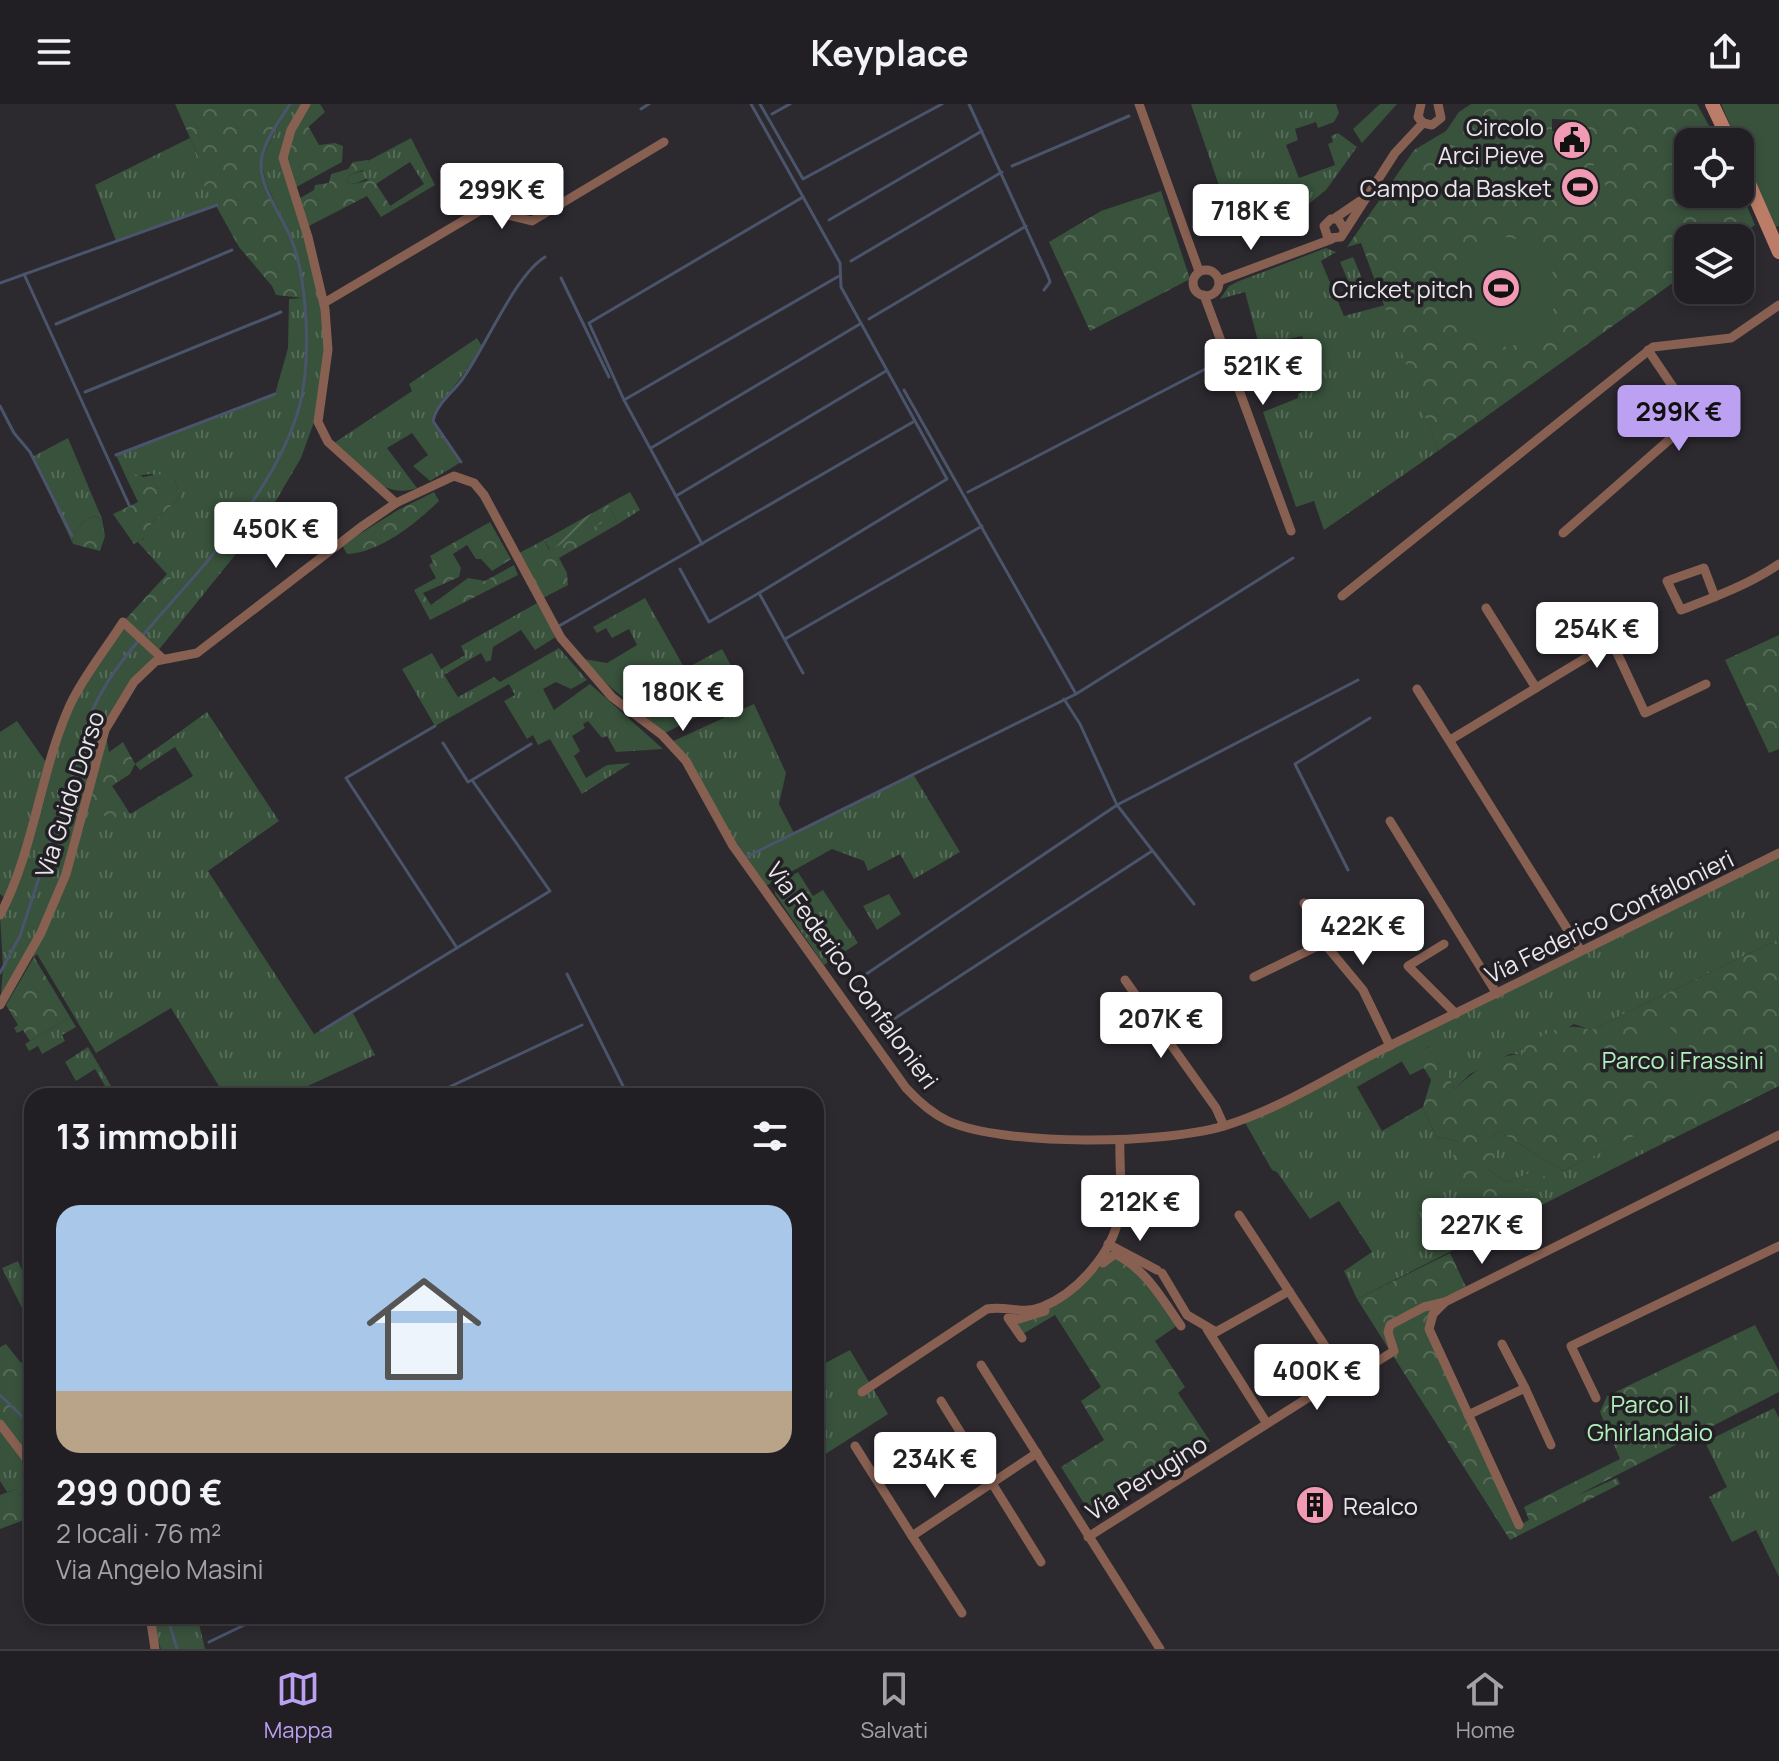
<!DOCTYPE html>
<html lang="it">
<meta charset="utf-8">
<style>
body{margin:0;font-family:Manrope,sans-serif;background:#29272b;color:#f1f3f6;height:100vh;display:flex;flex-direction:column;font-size:30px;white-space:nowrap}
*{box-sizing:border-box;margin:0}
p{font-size:26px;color:#a2a2a6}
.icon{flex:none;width:44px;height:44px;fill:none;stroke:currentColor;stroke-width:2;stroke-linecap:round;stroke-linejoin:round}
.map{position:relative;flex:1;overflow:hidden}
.panel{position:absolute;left:24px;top:984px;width:800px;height:536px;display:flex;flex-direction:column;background:#211f23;border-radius:24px;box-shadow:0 4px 12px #0003,0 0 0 2px #3e3d41}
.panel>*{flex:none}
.fabs{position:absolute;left:1674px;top:24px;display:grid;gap:16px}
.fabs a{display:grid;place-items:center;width:80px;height:80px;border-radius:16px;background:#211f23;box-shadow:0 4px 12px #0003,0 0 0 2px #3e3d41;font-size:40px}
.price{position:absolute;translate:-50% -68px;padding:0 18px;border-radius:8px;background:#fff;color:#222;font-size:26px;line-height:52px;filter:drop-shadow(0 2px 4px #0008)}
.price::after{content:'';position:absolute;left:50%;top:48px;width:24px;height:18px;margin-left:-12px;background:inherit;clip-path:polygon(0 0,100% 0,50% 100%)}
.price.selected{background:#bca0f2;color:#111}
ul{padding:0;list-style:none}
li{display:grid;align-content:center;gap:16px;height:424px;padding:0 32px}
li span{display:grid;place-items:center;height:248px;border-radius:24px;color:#555}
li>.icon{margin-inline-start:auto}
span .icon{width:144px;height:144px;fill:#fffc;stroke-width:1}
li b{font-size:34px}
h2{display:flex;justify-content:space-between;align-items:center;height:96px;padding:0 32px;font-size:34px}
header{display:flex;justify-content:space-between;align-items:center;height:104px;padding:0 32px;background:#211f23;font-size:36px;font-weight:700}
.tabs{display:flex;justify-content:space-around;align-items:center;height:112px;border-top:2px solid #3e3d41;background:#211f23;font-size:22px;color:#a2a2a6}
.tabs a{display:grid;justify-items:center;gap:4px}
.tabs .selected{color:#bca0f2}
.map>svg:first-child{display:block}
</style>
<header><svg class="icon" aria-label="menu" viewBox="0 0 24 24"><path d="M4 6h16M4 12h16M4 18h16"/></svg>Keyplace<svg class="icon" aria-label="share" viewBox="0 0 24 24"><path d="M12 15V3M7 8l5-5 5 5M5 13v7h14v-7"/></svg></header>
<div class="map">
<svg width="1779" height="1545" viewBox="0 0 1779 1545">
<defs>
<pattern id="grass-tufts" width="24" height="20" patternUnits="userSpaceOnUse" patternTransform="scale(2)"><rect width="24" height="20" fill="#38523c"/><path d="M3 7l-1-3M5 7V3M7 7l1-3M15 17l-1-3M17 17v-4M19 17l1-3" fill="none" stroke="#556b58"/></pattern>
<pattern id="forest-crowns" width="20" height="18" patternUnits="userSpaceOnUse" patternTransform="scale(2)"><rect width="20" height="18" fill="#38523c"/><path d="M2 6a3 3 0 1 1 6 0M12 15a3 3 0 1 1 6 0" fill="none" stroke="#556b58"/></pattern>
<pattern id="garden-furrows" width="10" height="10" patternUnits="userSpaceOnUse" patternTransform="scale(2)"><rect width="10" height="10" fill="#38523c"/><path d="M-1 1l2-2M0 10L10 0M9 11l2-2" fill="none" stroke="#556b58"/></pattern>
</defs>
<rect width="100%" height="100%" fill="#2c292f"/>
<g fill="url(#grass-tufts)" fill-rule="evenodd">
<path d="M289,0H320L325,8L284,45L327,217L317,310L301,354L268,410L157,548L105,626L93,631L113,717L122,697L130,710L193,672L175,643L140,666L135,660L207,608L279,717L208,767L314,930L353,909L375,951L286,992H225L171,904L96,949L37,850L34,853L31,849L0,901L3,864L0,811L7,796L0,790V628L17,617L50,664L70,602L123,518L182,487L137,437L144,435L150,421L180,393L175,376L151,370L126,373L116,351L275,290L288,244L289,195L302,194L291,134L266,79L261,57Z"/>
<path d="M1191,0H1336L1339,9L1334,18L1318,24L1316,18L1295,25L1298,36L1286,41L1299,74L1335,61L1328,40L1333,38L1331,32L1338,29L1357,43L1326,86L1301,106L1291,80L1226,102Z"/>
<path d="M1380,0H1397L1362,39L1353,25Z"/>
<path d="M190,34L199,54L202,77L217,101L116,137L95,81Z"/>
<path d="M411,34L435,81L393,106L390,102L424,80L410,58L376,80L366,75L355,80L346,78L350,71L363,67L368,56L364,59Z"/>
<path d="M1326,144L1336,148L1321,157L1344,212L1385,201L1438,347L1324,426L1314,397L1296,403L1263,308L1298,294V290L1318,279L1302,232L1259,241L1245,188L1220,195L1229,182L1239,177Z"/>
<path d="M1353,153L1364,179L1351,184L1340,158Z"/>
<path d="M477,234L483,244L434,309L433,318L461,358L430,377L413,362L428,351L412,329L387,344L417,384C383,397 354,361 331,341L412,287L409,280Z"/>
<path d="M68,334L102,415L94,412L84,417L72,432L73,440L32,353Z"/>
<path d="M630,388L640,406L618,420L608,400Z"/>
<path d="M645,494L685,565L722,545L739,576L708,594L713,605L665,629L607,580L584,555L607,559L637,541L629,525L612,534L606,524L597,529L593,523ZM685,572L694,587L657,609L647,592Z"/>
<path d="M537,499L556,533L535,546L521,526L493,543L491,556L486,558L481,549L444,571L458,593L494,573L500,578L559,544L587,576L571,585L556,578L543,585L554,606L590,580L663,645L616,648L607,632L602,634L588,617L583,620L585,624L572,632L580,647L574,652L586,674L607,661L631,659L582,690L550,635L538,641L533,631L527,635L504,597L515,591L509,580L435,622L402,565L432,549L441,565L465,551L461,542Z"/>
<path d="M754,600L786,669L779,700L794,729L913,670L960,748L914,775L900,750L868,767L864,757L832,745L764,783L669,639Z"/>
<path d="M1779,750V835L1591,926L1574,920L1522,951L1510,950L1470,970L1455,985L1429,942L1357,983L1382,1027L1423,1003L1436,1033L1459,1037L1481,1108L1537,1067L1506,1078L1488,1065L1489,1035L1499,1027L1563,1067L1643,1027L1652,1045L1357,1195L1344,1167L1372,1148L1339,1097L1310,1115L1277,1068L1272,1066L1243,1015Z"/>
<path d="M798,768L813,792L823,786L858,839L824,861L775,790L776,781Z"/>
<path d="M889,790L901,810L877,826L863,802Z"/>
<path d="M70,913L76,923L62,931L65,937L42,950L38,942L29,947L25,940Z"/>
<path d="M88,943L91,948L117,992H111L95,965L76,977L65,958Z"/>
<path d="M18,1157L31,1187L24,1190L31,1203L23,1206L2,1164Z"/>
<path d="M850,1246L888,1310L816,1356V1264Z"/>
<path d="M1774,1304L1779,1314V1473L1756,1426L1732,1438L1709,1393L1727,1383L1705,1338Z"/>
<path d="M0,1320L32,1359V1369L24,1373L29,1384L20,1392L16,1385L7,1388L0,1377Z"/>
<path d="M150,1512H197L205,1545H161Z"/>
</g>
<g fill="url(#forest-crowns)" fill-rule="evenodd">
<path d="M175,0H289L261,57L266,79L297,150L303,194L276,191L272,182L239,143L202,77L197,64L199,54Z"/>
<path d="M1471,0H1697L1718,38H1688V90H1740V86L1755,121L1736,134H1688V168L1438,347L1361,139L1347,143L1414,46L1446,27L1459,8ZM1552,15L1577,16L1586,43L1560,52L1561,28L1552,27Z"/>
<path d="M303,13L319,41L335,39L343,42L342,58L291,86L284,45Z"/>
<path d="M368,56L371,63L350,71L346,78L355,80L373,75L393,106L381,113L367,92L305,124L295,97L314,86L315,81L329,79L331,70L348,65L353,58Z"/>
<path d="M1161,87L1190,175L1090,227L1049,138L1101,107Z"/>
<path d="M138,370L143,373L159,370L175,376L180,393L150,421V431L134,440L113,410L138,398L126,373Z"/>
<path d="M434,388L439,397C415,420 381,448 347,450L342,441L398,406Z"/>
<path d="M608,400L618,420L559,454L567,469L568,481L543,494L519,449L544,436L549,446L601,418L596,407Z"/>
<path d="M94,412L102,415L105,432L100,447L73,440L72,432L84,417Z"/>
<path d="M490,418L511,455L492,467L481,455H476L467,441L453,450L461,464L459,473L423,489L431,501L468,474L485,477L514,461L518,471L430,516L414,486L436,474L429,461L433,458L430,452Z"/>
<path d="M167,470L182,487L129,525L123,518Z"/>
<path d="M1779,531V645L1769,649L1725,556Z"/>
<path d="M105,626L109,648L123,638L135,660L130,670L112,682L122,697L114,718L91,703L88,691L78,679L81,667L90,660L88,650L93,631Z"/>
<path d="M1779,835V982L1652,1045L1642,1028L1563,1067L1499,1027L1489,1035L1494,1050L1488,1065L1506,1078L1538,1066L1548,1076L1481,1109L1451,1058L1459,1037L1436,1033L1423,1003L1431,976L1424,964L1410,971L1401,956L1430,942L1455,985C1472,969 1498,948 1522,951L1525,942C1549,928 1564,917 1591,926Z"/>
<path d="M34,853L70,913L30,937L23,926L17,929L14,924L18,921L6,901Z"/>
<path d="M1450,1149L1468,1187L1445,1198L1429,1225L1519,1421L1529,1416L1524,1403L1620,1355L1600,1308L1607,1292L1755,1221L1779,1267V1288L1576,1392L1617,1374L1620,1380L1510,1436L1357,1195Z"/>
<path d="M1113,1151L1132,1160L1178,1221L1155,1237L1185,1283L1178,1289L1210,1337L1092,1412L1061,1363L1104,1336L1081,1297L1101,1283L1055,1211L1021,1231L1009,1214C1066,1203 1073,1189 1113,1151Z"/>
<path d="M6,1240L21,1259L32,1255V1359L0,1320V1243Z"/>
<path d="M32,1369V1413L0,1425V1391L16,1385L20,1392L29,1384L24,1372Z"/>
</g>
<path fill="url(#garden-furrows)" d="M596,407L602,419L550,446L544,436Z"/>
<g fill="#38523c">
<path d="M1721,0H1779V122L1775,123Z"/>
<path d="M1597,60L1608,89L1563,105L1552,76Z"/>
<circle cx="1501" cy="188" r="55"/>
<path d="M1659,913L1717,969L1691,995L1633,939Z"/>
</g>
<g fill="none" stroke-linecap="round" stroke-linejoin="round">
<g stroke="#4a546b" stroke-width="3">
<path d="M751,0L840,159L841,183L947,375L759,489L803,569"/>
<path d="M760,0L803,75L942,0"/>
<path d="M969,0L1048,172L1050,178L1044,186"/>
<path d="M641,5L649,0"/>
<path d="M772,10L790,0"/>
<path d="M1012,62L1129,12"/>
<path d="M829,116L982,27"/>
<path d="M851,157L1002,68"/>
<path d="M24,170L129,401"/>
<path d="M561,174L609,273"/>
<path d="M0,179L217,101"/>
<path d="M869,215L1026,122"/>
<path d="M56,220L232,146"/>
<path d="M904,286L1076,590"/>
<path d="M85,288L281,208"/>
<path d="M624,296L839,172"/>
<path d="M0,302L14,329L30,348L72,432"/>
<path d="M651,344L860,220"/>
<path d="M116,351L275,290"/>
<path d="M461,358L433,317C436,301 451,290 461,277C485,245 514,172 545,153"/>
<path d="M968,388L1217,259"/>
<path d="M676,392L886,267"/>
<path d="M702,440L624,296L589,219L803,93"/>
<path d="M680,465L709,518L759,489"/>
<path d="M559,522L913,318"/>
<path d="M785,535L982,422"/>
<path d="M1064,595L1080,620L1117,701L1358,576"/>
<path d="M435,622L346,674L457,844"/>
<path d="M443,639L468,678L472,676"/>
<path d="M746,753L1076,590L1293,454"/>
<path d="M1348,766L1295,660L1370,614"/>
<path d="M0,869L20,832L78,654C89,586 134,542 177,492C224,440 282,369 300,300C311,256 308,173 290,132C281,111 260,83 261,60C261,41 280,16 290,0"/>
<path d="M567,870L628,992"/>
<path d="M850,881L1117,701L1194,800"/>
<path d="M880,924L1152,747"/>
<path d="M321,927L550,787L472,676L531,640"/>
<path d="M430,992L582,921"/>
<path d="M0,1291L32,1322"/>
<path d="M167,1512L177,1545"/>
<path d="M209,1538L263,1512"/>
</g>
<g stroke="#886052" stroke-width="9">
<path d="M306,0L291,26L283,54L308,133L325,205L328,246L318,318L328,338L396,399"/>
<path d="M1139,0L1199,167"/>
<path d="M1421,0L1418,13L1423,19L1432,21L1441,14L1438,0"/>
<path d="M1335,114L1360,97"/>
<path d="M1345,127L1338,115H1331L1324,122L1328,134L1341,133L1395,49L1423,19"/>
<circle cx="1206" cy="179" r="13"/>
<path d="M1219,177L1332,135"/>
<path d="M1204,191L1291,427"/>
<path d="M324,199L483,105L532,117L664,38"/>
<path d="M1563,429L1694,314L1648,246"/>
<path d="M1342,492L1653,243L1731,234L1779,201"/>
<path d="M1715,493L1704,464L1667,477L1681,506C1715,493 1748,481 1779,460"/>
<path d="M1486,504L1536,584"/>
<path d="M1417,585L1581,847"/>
<path d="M1450,636L1612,538L1645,609L1706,580"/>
<path d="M1390,717L1497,890"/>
<path d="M1304,799L1324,839L1363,886L1390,942"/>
<path d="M0,811C35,744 40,667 70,601C84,571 106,545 123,518L163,555"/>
<path d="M1444,840L1408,862L1456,910"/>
<path d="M1254,873L1324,839"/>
<path d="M1125,876L1216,1004L1224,1022"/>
<path d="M0,901L41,829L66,770L105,626L134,578L156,557L197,549L361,423L396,399L454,372L474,379L484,391L561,534L612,593L662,631L686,657L733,742L906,984C918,997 931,1009 948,1017C1006,1043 1164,1040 1224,1022C1283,1004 1338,967 1393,940C1522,877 1650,813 1779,749"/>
<path d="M1108,1140L1157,1166"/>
<path d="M1103,1159L1115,1150C1146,1165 1162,1195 1181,1222"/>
<path d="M1162,1169L1187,1211L1216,1228L1289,1187"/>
<path d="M1207,1225L1264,1315"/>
<path d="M1022,1234L1008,1214L1019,1215L1045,1207"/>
<path d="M981,1261L1160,1545"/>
<path d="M1344,1271L1352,1273L1394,1247L1388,1228L1390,1221L1424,1203L1445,1198"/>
<path d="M1525,1284L1551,1341"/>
<path d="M862,1288L987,1205C1006,1201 1022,1211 1042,1203C1077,1189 1113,1149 1119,1111C1123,1087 1119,1060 1120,1036"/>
<path d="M1596,1294L1571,1242L1779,1142"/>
<path d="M941,1297L1041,1458"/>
<path d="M1468,1311L1525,1284L1502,1240"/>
<path d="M0,1320L32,1362"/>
<path d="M855,1342L912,1432L1037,1349"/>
<path d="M1519,1421L1429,1225L1433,1210L1445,1198L1779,1031"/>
<path d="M912,1432L962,1509"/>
<path d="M1088,1433L1344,1271L1239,1111"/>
<path d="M150,1512L155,1545"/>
</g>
<g stroke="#bc7d68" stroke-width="14">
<path d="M1712,0L1730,38"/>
<path d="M1740,59L1779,148"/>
</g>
</g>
<defs>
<g id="civic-disc" transform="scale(2)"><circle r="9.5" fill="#f19ab3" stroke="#221f25"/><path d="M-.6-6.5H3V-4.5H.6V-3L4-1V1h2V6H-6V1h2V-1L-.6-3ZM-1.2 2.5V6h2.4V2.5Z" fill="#111"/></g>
<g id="stadium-disc" transform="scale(2)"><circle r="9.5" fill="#f19ab3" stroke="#221f25"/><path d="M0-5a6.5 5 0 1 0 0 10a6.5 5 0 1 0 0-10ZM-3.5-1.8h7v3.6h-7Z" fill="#111"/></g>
<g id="building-disc" transform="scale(2)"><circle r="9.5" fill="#f19ab3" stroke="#221f25"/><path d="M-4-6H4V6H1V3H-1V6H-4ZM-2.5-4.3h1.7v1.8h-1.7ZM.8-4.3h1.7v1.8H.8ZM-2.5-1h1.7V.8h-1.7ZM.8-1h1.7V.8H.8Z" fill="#111"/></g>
</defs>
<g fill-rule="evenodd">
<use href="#civic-disc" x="1572" y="36"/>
<use href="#stadium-disc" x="1580" y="83"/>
<use href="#stadium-disc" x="1501" y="184"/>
<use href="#building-disc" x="1315" y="1401"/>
</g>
<g text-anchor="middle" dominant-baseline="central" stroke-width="7" stroke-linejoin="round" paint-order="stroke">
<g font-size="24" fill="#e9e7ea" stroke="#221f25" text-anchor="end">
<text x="1544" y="22">Circolo<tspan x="1544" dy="28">Arci Pieve</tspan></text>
<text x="1552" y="83">Campo da Basket</text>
<text x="1473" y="184">Cricket pitch</text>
<text x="1343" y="1401" text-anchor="start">Realco</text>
</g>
<g font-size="24" fill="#e9e7ea" stroke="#221f25">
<text transform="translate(69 690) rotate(-72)">Via Guido Dorso</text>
<text transform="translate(1609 812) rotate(-26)">Via Federico Confalonieri</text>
<text transform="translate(853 871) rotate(54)">Via Federico Confalonieri</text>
<text transform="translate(1146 1373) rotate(-32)">Via Perugino</text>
</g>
<g font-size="24" fill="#b1f0ba" stroke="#221f25">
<text x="1683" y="955">Parco i Frassini</text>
<text x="1650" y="1299">Parco il<tspan x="1650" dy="28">Ghirlandaio</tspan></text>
</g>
</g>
</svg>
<div class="fabs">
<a><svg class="icon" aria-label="locate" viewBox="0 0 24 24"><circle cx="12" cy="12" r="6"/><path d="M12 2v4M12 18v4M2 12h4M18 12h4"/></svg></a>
<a><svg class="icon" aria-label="layers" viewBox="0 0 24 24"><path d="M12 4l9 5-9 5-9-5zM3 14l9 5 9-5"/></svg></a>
</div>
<b class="price" style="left:502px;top:127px">299K €</b>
<b class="price" style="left:1251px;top:148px">718K €</b>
<b class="price" style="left:1263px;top:303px">521K €</b>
<b class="price selected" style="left:1679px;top:349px">299K €</b>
<b class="price" style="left:276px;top:466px">450K €</b>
<b class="price" style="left:1597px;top:566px">254K €</b>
<b class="price" style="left:683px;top:629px">180K €</b>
<b class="price" style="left:1363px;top:863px">422K €</b>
<b class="price" style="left:1161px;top:956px">207K €</b>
<b class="price" style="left:1140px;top:1139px">212K €</b>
<b class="price" style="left:1482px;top:1162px">227K €</b>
<b class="price" style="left:1317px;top:1308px">400K €</b>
<b class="price" style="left:935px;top:1396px">234K €</b>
<section class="panel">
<h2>13 immobili<svg class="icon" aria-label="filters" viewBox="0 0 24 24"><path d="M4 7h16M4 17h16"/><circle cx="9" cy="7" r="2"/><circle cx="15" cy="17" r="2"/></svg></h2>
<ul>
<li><span style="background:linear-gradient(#a9c7e8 75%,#b9a48a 0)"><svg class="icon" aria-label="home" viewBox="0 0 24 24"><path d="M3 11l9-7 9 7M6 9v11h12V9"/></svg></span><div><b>299 000 €</b><p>2 locali · 76 m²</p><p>Via Angelo Masini</p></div></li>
</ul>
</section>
</div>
<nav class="tabs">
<a class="selected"><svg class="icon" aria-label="map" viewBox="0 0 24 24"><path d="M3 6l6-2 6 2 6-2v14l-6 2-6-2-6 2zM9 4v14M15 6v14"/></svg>Mappa</a>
<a><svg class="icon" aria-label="saved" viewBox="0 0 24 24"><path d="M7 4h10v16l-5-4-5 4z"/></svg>Salvati</a>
<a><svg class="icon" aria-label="home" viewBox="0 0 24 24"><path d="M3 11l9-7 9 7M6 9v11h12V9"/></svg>Home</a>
</nav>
